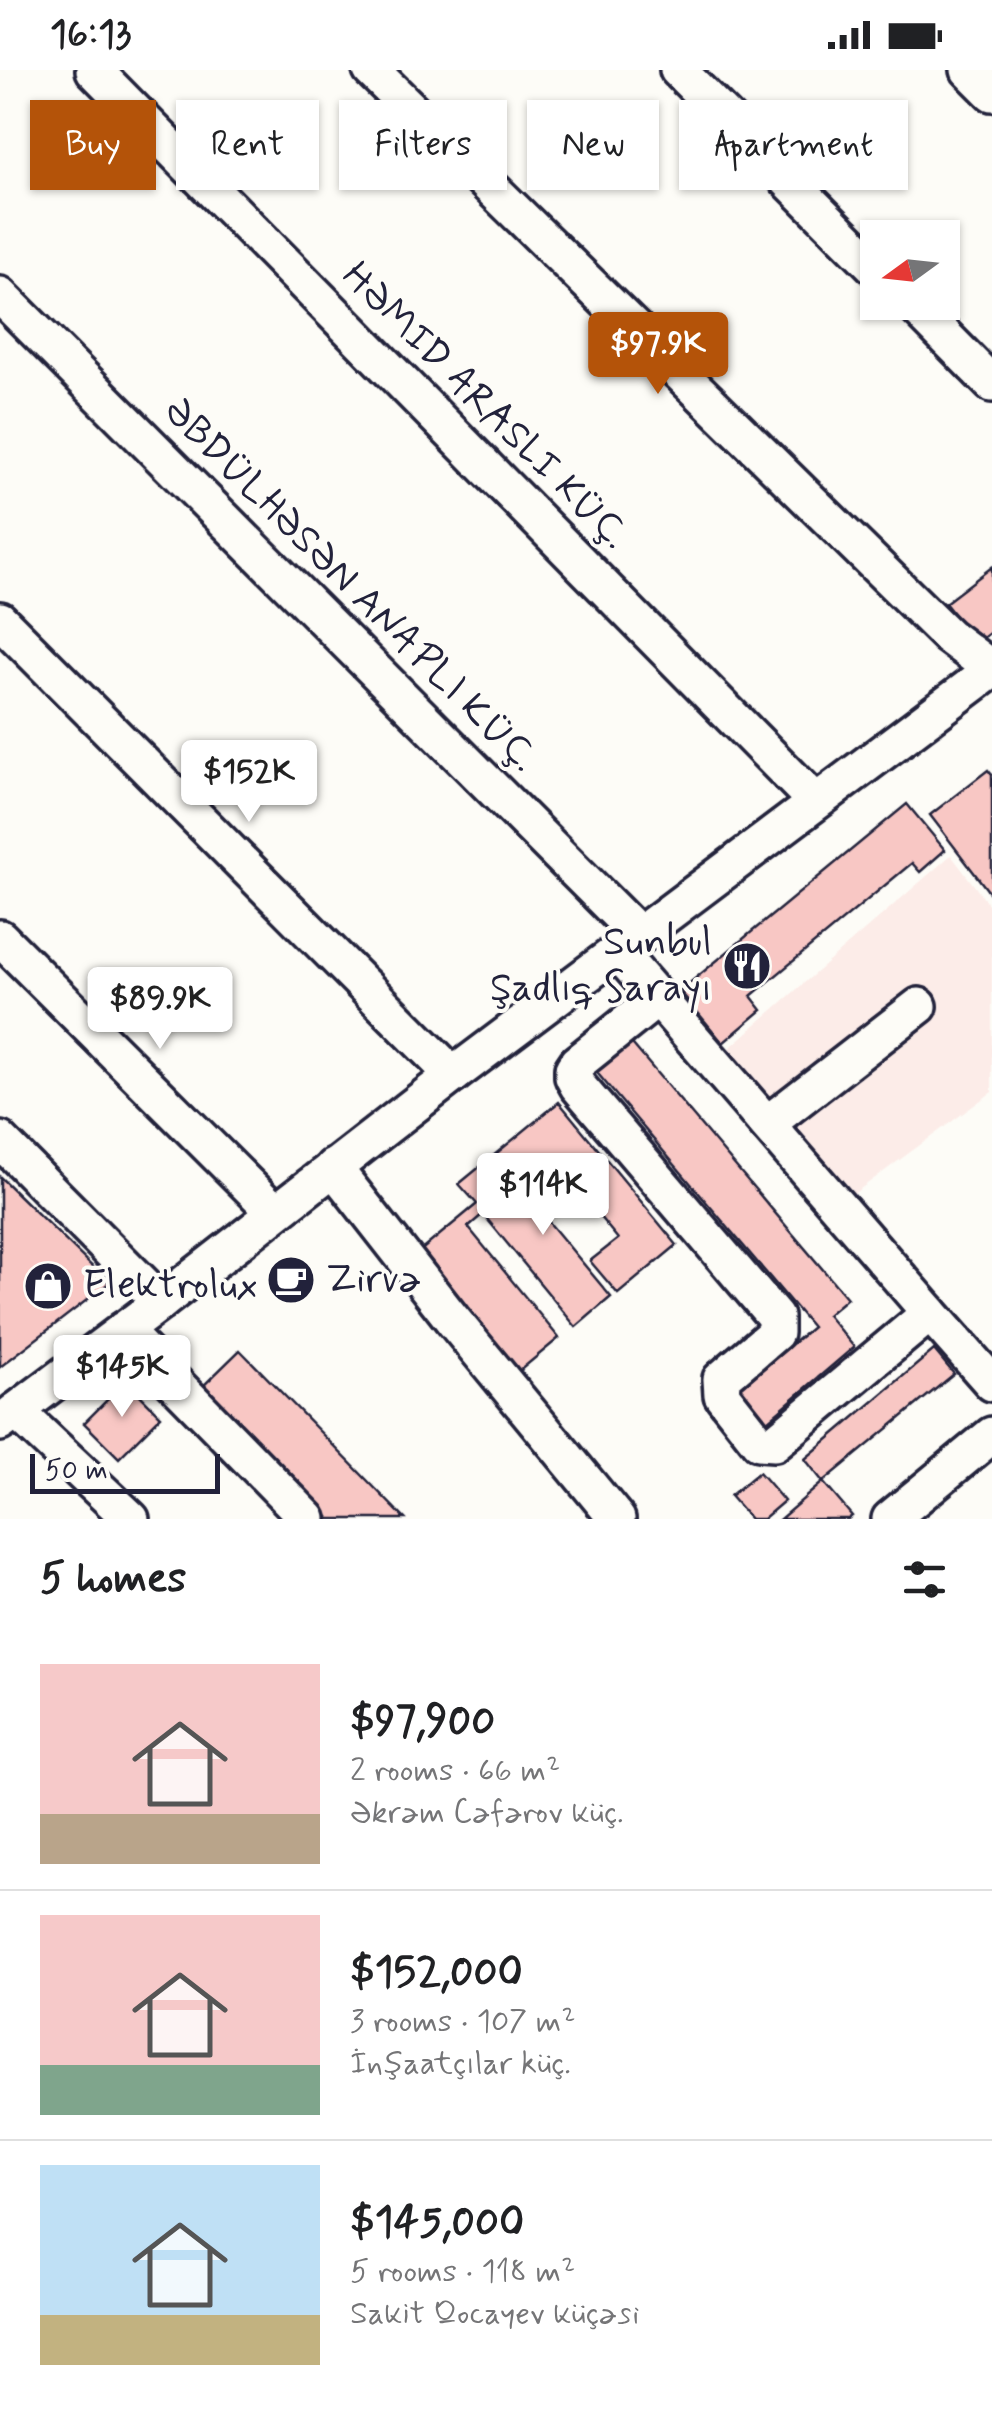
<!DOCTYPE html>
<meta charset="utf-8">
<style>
body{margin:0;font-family:Mynerve,sans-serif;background:#f6f6f6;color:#202124;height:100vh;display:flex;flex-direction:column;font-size:38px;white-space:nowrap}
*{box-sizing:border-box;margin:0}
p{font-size:32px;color:#757577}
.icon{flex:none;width:55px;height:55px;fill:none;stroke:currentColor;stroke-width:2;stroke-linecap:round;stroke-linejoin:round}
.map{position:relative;height:1449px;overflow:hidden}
.panel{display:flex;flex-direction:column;background:#fff;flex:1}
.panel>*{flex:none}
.guide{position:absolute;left:30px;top:30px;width:932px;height:90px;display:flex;gap:20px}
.needle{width:65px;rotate:255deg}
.controls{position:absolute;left:860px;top:150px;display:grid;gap:20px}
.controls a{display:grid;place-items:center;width:100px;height:100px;border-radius:0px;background:#fff;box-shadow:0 2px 8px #0004;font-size:50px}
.scale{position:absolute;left:30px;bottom:25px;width:190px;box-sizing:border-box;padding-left:10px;border:5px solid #22223b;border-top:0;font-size:28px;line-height:35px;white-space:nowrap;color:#22223b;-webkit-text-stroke:8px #fdfcf7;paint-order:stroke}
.price{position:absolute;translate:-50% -85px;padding:0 22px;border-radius:10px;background:#fff;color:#222;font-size:32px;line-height:65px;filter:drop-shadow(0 2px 5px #0008)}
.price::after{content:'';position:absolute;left:50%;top:60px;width:30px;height:22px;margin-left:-15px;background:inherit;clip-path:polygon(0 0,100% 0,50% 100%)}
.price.current{background:#b45309;color:#fff}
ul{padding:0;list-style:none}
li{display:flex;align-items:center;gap:30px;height:250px;padding:0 40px}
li+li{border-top:2px solid #e0e0e0}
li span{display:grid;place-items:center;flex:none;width:280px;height:200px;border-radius:0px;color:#555}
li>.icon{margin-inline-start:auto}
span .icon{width:120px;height:120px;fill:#fffc;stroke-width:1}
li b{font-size:42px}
h2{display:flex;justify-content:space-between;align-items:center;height:120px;padding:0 40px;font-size:42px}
.pill{padding:0 35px;border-radius:0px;background:#fff;box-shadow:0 2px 8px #0004;font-size:35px;line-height:90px}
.pill.current{background:#b45309;color:#fff}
.status{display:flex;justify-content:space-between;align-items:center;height:70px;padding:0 50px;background:#fff;direction:ltr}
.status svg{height:28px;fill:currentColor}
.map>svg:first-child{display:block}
</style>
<div class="status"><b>16:13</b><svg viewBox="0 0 49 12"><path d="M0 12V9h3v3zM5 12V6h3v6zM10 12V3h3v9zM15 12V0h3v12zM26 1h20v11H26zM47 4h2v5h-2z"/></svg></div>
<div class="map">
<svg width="992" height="1449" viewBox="0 0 992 1449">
<rect width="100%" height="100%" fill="#fdfcf7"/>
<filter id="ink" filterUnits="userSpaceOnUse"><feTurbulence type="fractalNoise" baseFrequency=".01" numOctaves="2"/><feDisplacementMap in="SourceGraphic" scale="20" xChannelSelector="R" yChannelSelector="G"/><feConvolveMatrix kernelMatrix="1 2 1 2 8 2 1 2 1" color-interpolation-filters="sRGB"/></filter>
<g filter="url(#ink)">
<path fill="#fcece8" d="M951,785L992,839V1022L852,1125L726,981Z"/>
<g fill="#f8c7c4" stroke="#22223b" stroke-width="2.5">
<path d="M992,497V561L976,573L945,533Z"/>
<path d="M988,700L992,705V826L930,745Z"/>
<path d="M907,734L945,780L920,802L912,793L751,926L762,940L723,973L680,921Z"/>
<path d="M628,969L847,1228L827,1245L854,1277L766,1352L738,1320L812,1257L593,998Z"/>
<path d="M559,1032L677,1175L618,1224L590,1191L618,1169L556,1094L523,1121L611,1227L576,1257L483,1144L468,1157L559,1268L518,1302L419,1182L477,1134L459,1114Z"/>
<path d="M0,1107L109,1213L0,1297Z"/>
<path d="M240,1280L405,1449H330L201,1318Z"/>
<path d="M934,1280L954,1304L823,1412L805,1389Z"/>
<path d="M126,1311L161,1346L119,1388L84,1353Z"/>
<path d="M759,1402L784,1431L763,1449H750L730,1426Z"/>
<path d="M823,1412L852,1446L848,1449H780Z"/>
</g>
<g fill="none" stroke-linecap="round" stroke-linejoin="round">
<g stroke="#22223b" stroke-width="42">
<g id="minor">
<path d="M94,0L815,731"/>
<path d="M371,0L948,566L992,599"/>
<path d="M678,0L878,200"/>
<path d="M969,0L992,23"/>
<path d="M0,225L640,866"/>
<path d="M911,232L992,314"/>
<path d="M0,550L453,1005"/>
<path d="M0,868L275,1142"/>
<path d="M618,882L930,1243L774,1373L759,1372L722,1325L721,1309L775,1263V1247L578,1016L573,1007V999L577,993L658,928"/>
<path d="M767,1054L919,936"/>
<path d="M0,1070L161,1232"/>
<path d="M333,1097L452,1249L617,1449"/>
<path d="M930,1243L992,1313"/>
<path d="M123,1260L308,1449"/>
<path d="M16,1341L131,1449"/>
<path d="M0,1353L161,1232L453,1005L992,600"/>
<path d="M890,1449L992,1365"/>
</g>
</g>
<use href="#minor" stroke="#fdfcf7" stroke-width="35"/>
</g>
</g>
<defs>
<g id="restaurant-disc" transform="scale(2.5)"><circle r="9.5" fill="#22223b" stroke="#fdfcf7"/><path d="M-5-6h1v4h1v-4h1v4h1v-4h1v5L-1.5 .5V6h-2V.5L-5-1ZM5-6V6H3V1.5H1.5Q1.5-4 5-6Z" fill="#fff"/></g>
<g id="cafe-disc" transform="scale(2.5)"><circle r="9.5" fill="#22223b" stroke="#fdfcf7"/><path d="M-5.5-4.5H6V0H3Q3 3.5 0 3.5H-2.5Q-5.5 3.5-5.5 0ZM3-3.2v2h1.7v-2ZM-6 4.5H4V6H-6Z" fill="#fff"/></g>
<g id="shop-disc" transform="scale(2.5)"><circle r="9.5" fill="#22223b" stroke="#fdfcf7"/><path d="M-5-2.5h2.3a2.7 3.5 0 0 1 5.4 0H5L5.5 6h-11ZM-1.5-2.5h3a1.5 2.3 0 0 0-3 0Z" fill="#fff"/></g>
</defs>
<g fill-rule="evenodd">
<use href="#restaurant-disc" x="747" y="896"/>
<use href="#cafe-disc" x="291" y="1210"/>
<use href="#shop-disc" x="48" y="1216"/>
</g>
<g text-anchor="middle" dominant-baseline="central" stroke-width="8" stroke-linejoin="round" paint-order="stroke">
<g font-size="40" fill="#22223b" stroke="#fdfcf7">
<text transform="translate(485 336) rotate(45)">HƏMID ARASLI KÜÇ.</text>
<text transform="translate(350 515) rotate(45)">ƏBDÜLHƏSƏN ANAPLI KÜÇ.</text>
</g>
<g font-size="40" fill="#22223b" stroke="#fdfcf7" text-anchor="start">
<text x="712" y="873" text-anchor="end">Sunbul<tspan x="712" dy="46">Şadlıq Sarayı</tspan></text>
<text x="326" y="1210">Zirvə</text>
<text x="83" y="1216">Elektrolux</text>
</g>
</g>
</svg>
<div class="controls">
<a><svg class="needle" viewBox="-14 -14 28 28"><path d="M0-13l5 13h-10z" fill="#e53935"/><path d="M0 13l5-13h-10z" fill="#757577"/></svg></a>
</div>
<div class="scale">50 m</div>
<b class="price current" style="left:658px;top:327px">$97.9K</b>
<b class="price" style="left:249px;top:755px">$152K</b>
<b class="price" style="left:160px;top:982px">$89.9K</b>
<b class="price" style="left:543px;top:1168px">$114K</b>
<b class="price" style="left:122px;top:1350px">$145K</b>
<div class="guide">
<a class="pill current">Buy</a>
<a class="pill">Rent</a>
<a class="pill">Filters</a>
<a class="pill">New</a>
<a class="pill">Apartment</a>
</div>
</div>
<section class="panel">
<h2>5 homes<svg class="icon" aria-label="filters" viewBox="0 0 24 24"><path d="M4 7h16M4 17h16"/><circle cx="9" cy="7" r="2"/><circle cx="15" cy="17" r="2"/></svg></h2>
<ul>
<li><span style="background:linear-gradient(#f6c9c9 75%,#b9a48a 0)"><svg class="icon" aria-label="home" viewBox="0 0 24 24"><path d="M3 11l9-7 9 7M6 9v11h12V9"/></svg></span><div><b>$97,900</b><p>2 rooms · 66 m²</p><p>Əkrəm Cəfərov küç.</p></div></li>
<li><span style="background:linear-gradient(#f6c9c9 75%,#7fa58c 0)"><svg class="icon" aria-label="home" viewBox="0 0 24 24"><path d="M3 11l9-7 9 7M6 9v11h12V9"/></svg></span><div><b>$152,000</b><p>3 rooms · 107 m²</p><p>İnşaatçılar küç.</p></div></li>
<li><span style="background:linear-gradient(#bfe0f5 75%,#c2b280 0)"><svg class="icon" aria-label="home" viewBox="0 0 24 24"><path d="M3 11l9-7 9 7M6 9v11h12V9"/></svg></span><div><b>$145,000</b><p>5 rooms · 118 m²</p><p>Sakit Qocayev küçəsi</p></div></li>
</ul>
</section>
